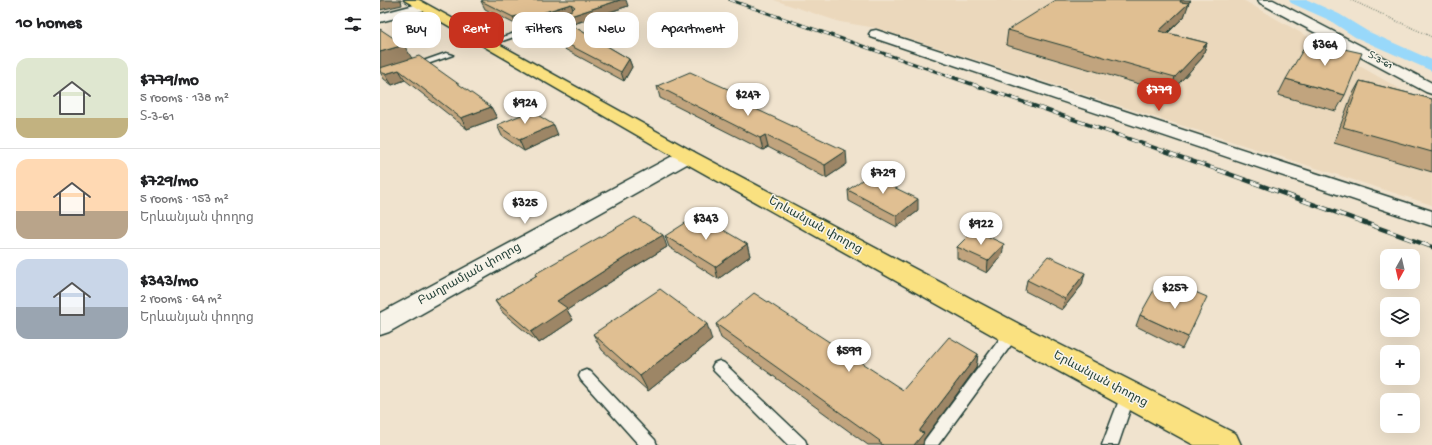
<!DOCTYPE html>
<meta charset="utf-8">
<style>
body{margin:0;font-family:"Gochi Hand","Noto Sans Armenian",sans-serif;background:#f6f6f6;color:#202124;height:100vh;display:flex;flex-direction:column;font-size:15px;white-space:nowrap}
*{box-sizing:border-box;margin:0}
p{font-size:13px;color:#757577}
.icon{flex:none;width:22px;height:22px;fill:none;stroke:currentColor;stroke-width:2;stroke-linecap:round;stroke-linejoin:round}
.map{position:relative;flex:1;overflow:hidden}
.drawer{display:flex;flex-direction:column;background:#fff;width:380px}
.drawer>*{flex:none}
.guide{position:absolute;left:12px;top:12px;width:380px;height:36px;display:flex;gap:8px}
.needle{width:26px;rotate:188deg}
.tools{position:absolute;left:1000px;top:249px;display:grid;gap:8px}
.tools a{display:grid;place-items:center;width:40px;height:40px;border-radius:8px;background:#fff;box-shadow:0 4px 16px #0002;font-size:20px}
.price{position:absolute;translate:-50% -34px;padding:0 9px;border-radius:14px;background:#fff;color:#222;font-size:13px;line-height:26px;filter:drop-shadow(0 1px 2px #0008)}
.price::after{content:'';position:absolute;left:50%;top:24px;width:12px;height:9px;margin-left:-6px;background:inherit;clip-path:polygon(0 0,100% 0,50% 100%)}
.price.selected{background:#c8321e;color:#fff}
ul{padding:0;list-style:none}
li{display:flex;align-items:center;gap:12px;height:100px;padding:0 16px}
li+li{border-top:1px solid #e0e0e0}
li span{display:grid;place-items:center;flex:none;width:112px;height:80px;border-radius:12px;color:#555}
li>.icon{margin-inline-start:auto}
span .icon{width:48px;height:48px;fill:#fffc;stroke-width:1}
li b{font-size:17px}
h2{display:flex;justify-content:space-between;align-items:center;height:48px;padding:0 16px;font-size:17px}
.tag{padding:0 14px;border-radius:12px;background:#fff;box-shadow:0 4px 16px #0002;font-size:14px;line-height:36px}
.tag.selected{background:#c8321e;color:#fff}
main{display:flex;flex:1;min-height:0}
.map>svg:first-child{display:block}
</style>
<main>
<section class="drawer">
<h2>10 homes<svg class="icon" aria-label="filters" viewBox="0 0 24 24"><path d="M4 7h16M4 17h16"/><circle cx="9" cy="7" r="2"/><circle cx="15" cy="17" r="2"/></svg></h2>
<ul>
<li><span style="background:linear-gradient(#dfe7d0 75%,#c2b280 0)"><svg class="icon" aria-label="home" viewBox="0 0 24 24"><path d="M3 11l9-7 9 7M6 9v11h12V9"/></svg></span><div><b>$779/mo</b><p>5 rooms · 138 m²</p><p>Տ-3-61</p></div></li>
<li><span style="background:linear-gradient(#ffd9b3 65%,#b9a48a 0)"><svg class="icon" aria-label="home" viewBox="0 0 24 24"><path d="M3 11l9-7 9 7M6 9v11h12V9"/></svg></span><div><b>$729/mo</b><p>5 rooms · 153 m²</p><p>Երևանյան փողոց</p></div></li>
<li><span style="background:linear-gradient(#c9d6e8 60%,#9aa5b1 0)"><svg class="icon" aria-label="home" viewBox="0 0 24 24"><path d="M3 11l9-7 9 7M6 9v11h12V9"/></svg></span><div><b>$343/mo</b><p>2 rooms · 64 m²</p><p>Երևանյան փողոց</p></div></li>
</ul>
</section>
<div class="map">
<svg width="1052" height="445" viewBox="0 0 1052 445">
<rect width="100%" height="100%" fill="#f0e3ce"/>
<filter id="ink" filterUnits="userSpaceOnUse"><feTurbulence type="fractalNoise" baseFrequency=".025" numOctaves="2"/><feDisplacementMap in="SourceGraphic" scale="8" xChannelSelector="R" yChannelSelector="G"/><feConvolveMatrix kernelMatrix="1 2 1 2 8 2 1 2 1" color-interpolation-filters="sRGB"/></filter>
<g filter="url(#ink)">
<path fill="#ebd8bc" d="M394,0H863L1052,107V205L496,28L460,22Z"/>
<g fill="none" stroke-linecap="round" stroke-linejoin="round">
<path fill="#98d8fa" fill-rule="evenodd" d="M909,0H928L959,14L987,31L1052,60V71L975,37L949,20L911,3Z"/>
<g stroke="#1f3d34" stroke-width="3">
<g id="service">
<path d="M163,24L168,25L111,45L104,43Z"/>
<path d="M66,53L73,55L36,68L29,66Z"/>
<path d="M632,328L637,329L639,333L637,337L558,445H541L627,329Z"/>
<path d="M339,361L344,363L425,440L427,445H408L334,371L332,367L334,363Z"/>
<path d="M206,370L211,372L275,440L277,445H259L201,380L199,376L201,372Z"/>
<path d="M748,389L753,390L755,395L738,445H722L741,395L743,390Z"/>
</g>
</g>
<g stroke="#1f3d34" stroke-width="3">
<g id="minor">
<path d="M496,30L1052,211V226L491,37L489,34L491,31Z"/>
<path d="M307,150L314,152L317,156L314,160L9,332L0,335V313L300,152Z"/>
</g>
</g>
<g stroke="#1f3d34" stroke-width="3">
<path id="tertiary" d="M878,0H893L1052,83V94L1046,92L880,3Z"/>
</g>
<g stroke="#1f3d34" stroke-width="3">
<path id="secondary" d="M42,3L48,7L46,10L0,22V14Z"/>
</g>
<g stroke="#1f3d34" stroke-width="3">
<path id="trunk" d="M24,0H39L314,152L641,325L856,434L861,445H814L623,341L300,160Z"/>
</g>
<path stroke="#1f3d34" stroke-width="1.5" stroke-dasharray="0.5 2" stroke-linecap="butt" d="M971,0L1052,37"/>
<use href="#service" fill="#f7f3e8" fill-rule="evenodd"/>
<use href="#minor" fill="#f7f3e8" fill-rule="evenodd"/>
<use href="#tertiary" fill="#f7f3e8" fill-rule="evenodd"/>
<use href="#secondary" fill="#f7f3e8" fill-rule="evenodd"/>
<use href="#trunk" fill="#fae180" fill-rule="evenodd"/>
<g stroke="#1f3d34" stroke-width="3">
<path id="rail-far2" d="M350,0L569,76"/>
</g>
<g stroke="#1f3d34" stroke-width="3.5">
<path id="rail-far1" d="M566,75L841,171"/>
</g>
<g stroke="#1f3d34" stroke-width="4.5">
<path id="rail" d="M838,170L1052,247"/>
</g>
<use href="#rail-far2" stroke="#f7f3e8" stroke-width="2" stroke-dasharray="5.5" stroke-linecap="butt"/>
<use href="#rail-far1" stroke="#f7f3e8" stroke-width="2.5" stroke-dasharray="7" stroke-linecap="butt"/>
<use href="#rail" stroke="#f7f3e8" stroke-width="3" stroke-dasharray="9" stroke-linecap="butt"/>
</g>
<g fill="#c1a47e" stroke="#1f3d34">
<path d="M101,1L248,6L191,25L249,59L252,67L244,81L153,32L150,26L146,27L140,24L137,25L105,9Z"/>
<path d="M811,1L808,3L804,17L788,33L827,43L822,58L790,93L626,45L628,30Z"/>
<path d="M0,29L32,58L111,107L117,118L87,129L25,80L12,85L4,79L0,72Z"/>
<path d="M906,79L965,95L956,111L898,95Z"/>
<path d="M980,81L1052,99V172L954,143L971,97Z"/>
<path d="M277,86L360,102L467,164L446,178L388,147L383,150L280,98Z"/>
<path d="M117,125L178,135L144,151L122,136Z"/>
<path d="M468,190L538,211L517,227L469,201Z"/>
<path d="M285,236L367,244L370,256L338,279L289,247Z"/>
<path d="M287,247L249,270L187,310L193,320L159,343L123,313L115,301L156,276L155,274Z"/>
<path d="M577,247L622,255L607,273L577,258Z"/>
<path d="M647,280L702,285L682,310L645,291Z"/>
<path d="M760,315L808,337L802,349L756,326Z"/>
<path d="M336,324L523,390L598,354L596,368L544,439L543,445H488L341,338Z"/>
<path d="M213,334L332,340L268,391L222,350Z"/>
</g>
<g fill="#9d8666" stroke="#1f3d34">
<path d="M0,0H21L22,5L0,10Z"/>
<path d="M240,0H246L248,6L184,27L181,19Z"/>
<path d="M801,0H811L795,15L800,2Z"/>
<path d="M809,3L804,17L774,45L779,31Z"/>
<path d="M191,4L194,12L149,24L150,26L146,27L142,19Z"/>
<path d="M137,16L140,24L137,25L133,17Z"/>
<path d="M827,43L822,58L790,93L795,77Z"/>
<path d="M24,45L34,62L0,71V52Z"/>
<path d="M249,59L252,67L244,81L241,72Z"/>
<path d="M19,70L25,80L12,85L5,74Z"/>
<path d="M359,94L361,106L352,98Z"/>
<path d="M111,107L117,118L87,129L81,118Z"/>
<path d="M174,125L178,135L144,151L139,140Z"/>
<path d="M385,135L388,147L383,150L380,138Z"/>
<path d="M466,151L467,164L446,178L445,165Z"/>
<path d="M538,199V211L517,227V216Z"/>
<path d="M283,235L287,247L249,270L187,310L193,320L159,343L151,332L177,301L244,258Z"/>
<path d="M367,244L370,256L338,279L335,267Z"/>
<path d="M624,244L622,255L607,273L608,261Z"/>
<path d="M705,273L702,285L682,310L685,299Z"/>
<path d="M327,324L332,340L268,391L260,376Z"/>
<path d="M598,354L596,368L544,439L543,445H534L540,430Z"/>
</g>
<g fill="#e0bf92" stroke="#1f3d34">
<path d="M104,0H240L181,19L249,59L241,72L149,24L192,10L195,7L191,4L142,19L137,16L133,17L101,1Z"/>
<path d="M676,0H801L800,2L809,3L779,31L827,43L795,77L628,30Z"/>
<path d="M0,29L24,45L0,52Z"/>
<path d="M928,41L982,53L965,95L906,79Z"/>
<path d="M39,56L111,107L81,118L19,70L5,74L0,71V68Z"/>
<path d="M310,72L359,94L352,98L466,151L445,165L385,135L380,138L277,86Z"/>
<path d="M980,81L1052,99V152L963,127Z"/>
<path d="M151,111L174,125L139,140L117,125Z"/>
<path d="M489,175L538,199L517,216L468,190Z"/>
<path d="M318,215L367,244L335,267L285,236Z"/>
<path d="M255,217L283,235L244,258L177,301L187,308L151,332L115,301L157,275L155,274Z"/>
<path d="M594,230L624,244L608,261L577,247Z"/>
<path d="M668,256L705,273L685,299L647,280Z"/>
<path d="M801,286L827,297L808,337L760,315L774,290L794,299Z"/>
<path d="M280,289L327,324L260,376L213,334Z"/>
<path d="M374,293L523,390L569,337L598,354L540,430V432L544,433L534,445H503L499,442L500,441L336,324Z"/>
</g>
</g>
<g text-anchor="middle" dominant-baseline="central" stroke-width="3" stroke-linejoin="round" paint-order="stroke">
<g font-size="10" fill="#1f3d34" stroke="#f7f3e8">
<text transform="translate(1000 61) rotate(28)">Տ-3-61</text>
</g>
<g font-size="12" fill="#1f3d34" stroke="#f7f3e8">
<text transform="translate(435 226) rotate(29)">Երևանյան փողոց</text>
<text transform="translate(90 275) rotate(-29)">Բաղրամյան փողոց</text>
<text transform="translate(720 380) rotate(28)">Երևանյան փողոց</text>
</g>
</g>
</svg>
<div class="tools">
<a><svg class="needle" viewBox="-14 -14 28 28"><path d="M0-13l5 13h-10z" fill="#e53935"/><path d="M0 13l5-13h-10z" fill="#757577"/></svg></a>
<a><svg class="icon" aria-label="layers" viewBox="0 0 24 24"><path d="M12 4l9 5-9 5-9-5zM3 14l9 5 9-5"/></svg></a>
<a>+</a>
<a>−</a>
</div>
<b class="price" style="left:945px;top:67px">$364</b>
<b class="price selected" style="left:779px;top:112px">$779</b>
<b class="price" style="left:368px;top:117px">$247</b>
<b class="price" style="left:145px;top:125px">$924</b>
<b class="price" style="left:503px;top:195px">$729</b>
<b class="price" style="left:145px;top:225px">$325</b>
<b class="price" style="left:326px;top:241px">$343</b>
<b class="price" style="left:601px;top:246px">$922</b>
<b class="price" style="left:795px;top:310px">$257</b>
<b class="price" style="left:469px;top:373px">$599</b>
<div class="guide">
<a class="tag">Buy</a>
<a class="tag selected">Rent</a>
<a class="tag">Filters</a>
<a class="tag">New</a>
<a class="tag">Apartment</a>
</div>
</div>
</main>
